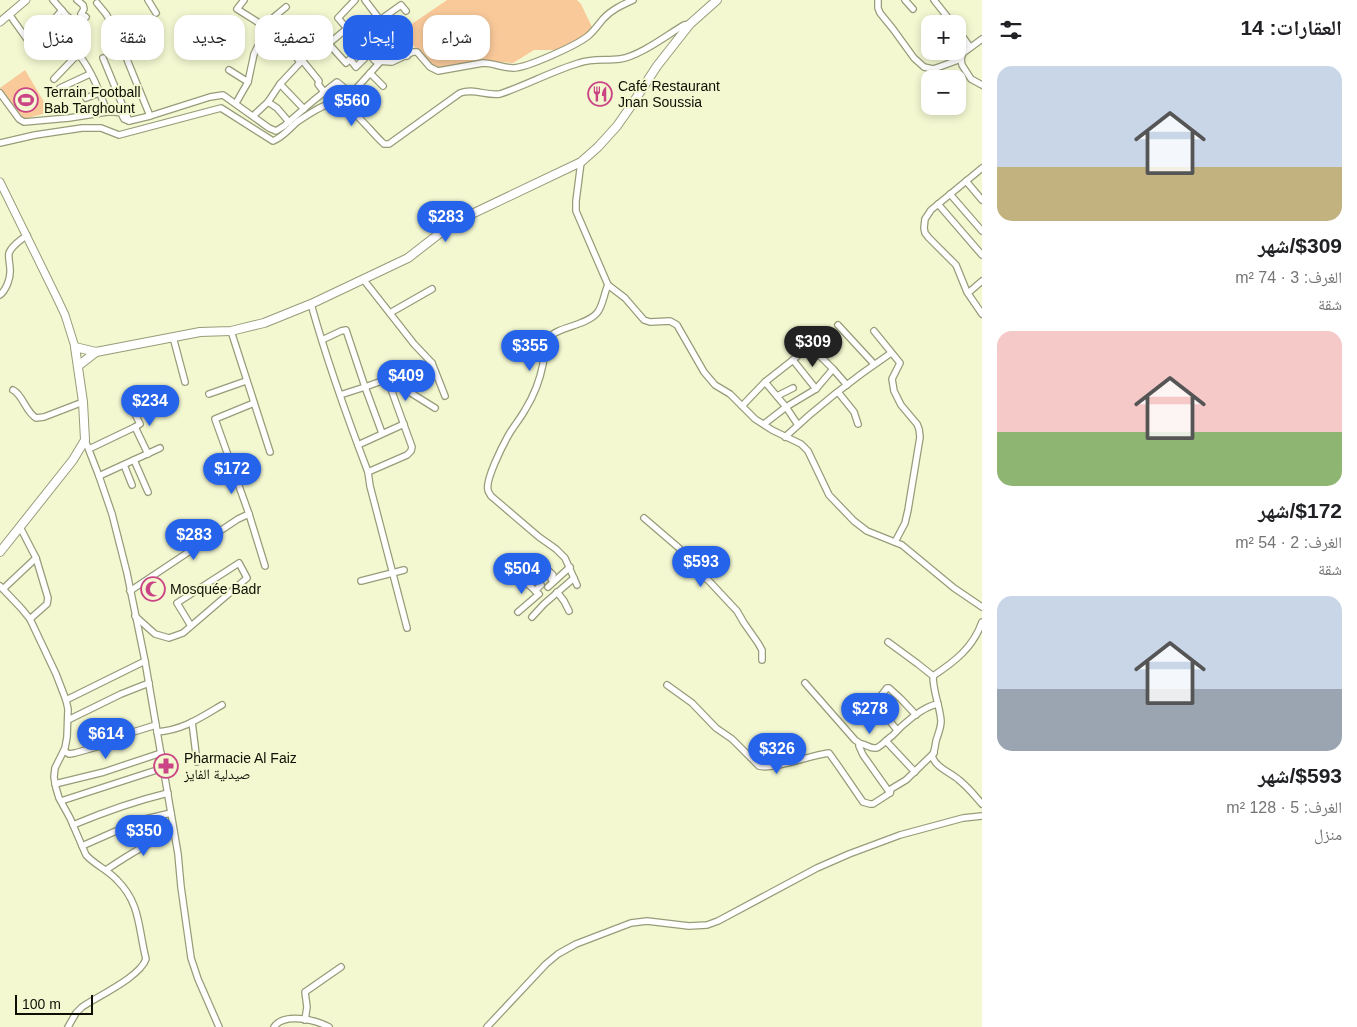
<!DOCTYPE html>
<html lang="ar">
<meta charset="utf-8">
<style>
body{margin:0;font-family:Arial,"Noto Naskh Arabic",sans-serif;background:#f6f6f6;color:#202124;direction:rtl;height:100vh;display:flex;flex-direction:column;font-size:19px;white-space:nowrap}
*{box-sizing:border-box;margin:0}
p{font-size:16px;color:#757577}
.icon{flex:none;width:28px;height:28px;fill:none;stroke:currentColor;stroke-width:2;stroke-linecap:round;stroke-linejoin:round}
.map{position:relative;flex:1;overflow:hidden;direction:ltr}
.side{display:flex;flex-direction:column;background:#fff;width:375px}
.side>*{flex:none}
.top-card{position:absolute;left:15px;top:15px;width:475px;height:45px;direction:rtl;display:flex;gap:10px}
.fabs{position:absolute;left:921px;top:15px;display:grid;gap:10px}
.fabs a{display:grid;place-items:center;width:45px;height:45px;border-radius:10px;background:#fff;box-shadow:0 2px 8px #0003;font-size:25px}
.scale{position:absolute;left:15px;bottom:12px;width:78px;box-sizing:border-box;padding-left:5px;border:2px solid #0f1004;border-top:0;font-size:14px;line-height:18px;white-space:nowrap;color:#0f1004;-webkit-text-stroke:4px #f3f8d1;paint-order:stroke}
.price{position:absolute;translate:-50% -42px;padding:0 11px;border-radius:18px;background:#2563eb;color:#fff;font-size:16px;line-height:32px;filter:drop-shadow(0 1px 2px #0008)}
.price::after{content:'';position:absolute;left:50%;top:30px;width:15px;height:11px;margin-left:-8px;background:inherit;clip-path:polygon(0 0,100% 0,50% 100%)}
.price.on{background:#222;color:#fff}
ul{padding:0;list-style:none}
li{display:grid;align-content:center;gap:10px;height:265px;padding:0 15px}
li span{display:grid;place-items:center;height:155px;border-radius:15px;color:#555}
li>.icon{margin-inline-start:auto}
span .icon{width:90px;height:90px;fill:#fffc;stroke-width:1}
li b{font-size:21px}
h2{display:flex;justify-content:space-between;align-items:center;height:60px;padding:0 15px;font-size:21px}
.pill{padding:0 18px;border-radius:15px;background:#fff;box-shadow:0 2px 8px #0003;font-size:18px;line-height:45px}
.pill.on{background:#2563eb;color:#fff}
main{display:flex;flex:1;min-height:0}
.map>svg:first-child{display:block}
</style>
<main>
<section class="side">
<h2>العقارات: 14<svg class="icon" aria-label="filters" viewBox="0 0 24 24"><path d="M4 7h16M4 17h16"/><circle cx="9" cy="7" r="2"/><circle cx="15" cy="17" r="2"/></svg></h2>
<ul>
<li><span style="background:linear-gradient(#c9d6e8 65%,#c2b280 0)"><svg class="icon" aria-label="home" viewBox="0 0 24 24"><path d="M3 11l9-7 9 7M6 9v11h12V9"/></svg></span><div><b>$309/شهر</b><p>الغرف: 3 · 74 m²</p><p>شقة</p></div></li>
<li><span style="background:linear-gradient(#f6c9c9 65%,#8fb573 0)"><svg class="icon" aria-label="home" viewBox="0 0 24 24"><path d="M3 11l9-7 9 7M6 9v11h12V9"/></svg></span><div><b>$172/شهر</b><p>الغرف: 2 · 54 m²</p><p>شقة</p></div></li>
<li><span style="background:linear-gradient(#c9d6e8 60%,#9aa5b1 0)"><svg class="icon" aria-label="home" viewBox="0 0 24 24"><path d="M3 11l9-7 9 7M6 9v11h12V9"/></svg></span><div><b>$593/شهر</b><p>الغرف: 5 · 128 m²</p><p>منزل</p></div></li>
</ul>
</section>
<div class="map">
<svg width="982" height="1027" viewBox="0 0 982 1027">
<rect width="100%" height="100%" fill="#f3f8d1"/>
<g fill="#f9c99a">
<path d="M447,0H577L581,4L592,27L590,29L591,32L560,50H534L513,63L489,61L434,68L419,49H416L403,30Z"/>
<path d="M25,70L50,112L24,119L0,88Z"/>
</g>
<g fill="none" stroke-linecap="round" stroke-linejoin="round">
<g stroke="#989c79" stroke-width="8">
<g id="minor">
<path d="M53,0L66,15L78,25"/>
<path d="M148,0L156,13"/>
<path d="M355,0L338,18L375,61L392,62L413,52H417L430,67L438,71L483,63C493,63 503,68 513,68C527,68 577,45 588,36C594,31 598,25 603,19C611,10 622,5 633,0"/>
<path d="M365,0L399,45L401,44L407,56"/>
<path d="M878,0V8L880,13L893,29L914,58L924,67L933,69L939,67L961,59"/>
<path d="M905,0L913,9"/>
<path d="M934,0L953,24"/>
<path d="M97,3L106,14L120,38L128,62L150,116"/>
<path d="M9,14L29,42L33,45L37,43L50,24L62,10"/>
<path d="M380,20L401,5L406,11"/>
<path d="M50,24C59,34 71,44 79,55C92,71 100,93 107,112"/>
<path d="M267,28L274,17L286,7"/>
<path d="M958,30L970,47"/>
<path d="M982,39L963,53L961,59L962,65L971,79L982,85"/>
<path d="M66,41L86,17L81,14L84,9L83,5L77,0"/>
<path d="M284,42L300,62"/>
<path d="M328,43L346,63L350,59L356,67L369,54"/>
<path d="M103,58L129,121"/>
<path d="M302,60L319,81L318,84L324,92"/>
<path d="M229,70L248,82"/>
<path d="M370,73L383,86"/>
<path d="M54,79L78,54"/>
<path d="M280,84L304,109"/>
<path d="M60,88L90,74"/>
<path d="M0,93L19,119L24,122L69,118L107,112H115L121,113L124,119L129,121L150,116L210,97L223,95L269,128L276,131L284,126L313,101L337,82L347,90L353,92L381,61"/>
<path d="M86,98L99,93"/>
<path d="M268,102L277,108L289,122"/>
<path d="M236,103L248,82L254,54L267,28L237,9L244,0"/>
<path d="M253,116L268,102L280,84L310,52L314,56L357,20"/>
<path d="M0,143L35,135L82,128H101L119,135L221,108L273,141C283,137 289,129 297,122C306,116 324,103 335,103C350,103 371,132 382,142L384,144H389L460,93C474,88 486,96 500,94C527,85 552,71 579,63C593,58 606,61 620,59C640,56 667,35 684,25L690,24"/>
<path d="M581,162L576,201V211L608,285L625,298L644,320L650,322L670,321L677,325L704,372L715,385L730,394L755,419L772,430L801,444L808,451L829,495L854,521L867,531L902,545L954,588L982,607"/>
<path d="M982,168L931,210L925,219L924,228L925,233L929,238L956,265L967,292L982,314"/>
<path d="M966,181L982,200"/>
<path d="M950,194L982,231"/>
<path d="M938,204L982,255"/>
<path d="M363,279L414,344L432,363L445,396"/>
<path d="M968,293L982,281"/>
<path d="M0,295C6,290 11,278 10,269C10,264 8,258 9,253C12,245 21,240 27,235"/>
<path d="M311,304C327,361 347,417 368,472L370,486L407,628"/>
<path d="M390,313L432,289"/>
<path d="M838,325L874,364"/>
<path d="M231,331L270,452"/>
<path d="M874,331L900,363L892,379L894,391L901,405L917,424L919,429L920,437L908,510L905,523L895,542"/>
<path d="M173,337L185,382"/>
<path d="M322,340L341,331L346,330L365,387L382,433"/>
<path d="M793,360L816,389"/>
<path d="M387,378L435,408"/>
<path d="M765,382L786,407L798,425"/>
<path d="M13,390C23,395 25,411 36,418L44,417L83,402"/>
<path d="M838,392L854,412L858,424"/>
<path d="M209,394L246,381"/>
<path d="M340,395L365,387L432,363"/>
<path d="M777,396L793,388"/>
<path d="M254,403L215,419L249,514L265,566"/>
<path d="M742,406L765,382L793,360L809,345L833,369L847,385"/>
<path d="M764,424L786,407L816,389L833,369"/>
<path d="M135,427L140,424L135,414L149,407"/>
<path d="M785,437C818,406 854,378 891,353"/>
<path d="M85,440L99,476L112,514L127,573L145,661L178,854L181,887L191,958L198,979L219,1027"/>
<path d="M358,445L404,424"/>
<path d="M89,449L135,427L148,454"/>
<path d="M134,460L148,492"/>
<path d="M124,465L132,485"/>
<path d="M368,472L407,455L411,451L412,447L387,378"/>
<path d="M99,476L160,448"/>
<path d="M644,518L679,548L687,563L709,581L737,611L744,623L758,643L762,650V660"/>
<path d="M20,527L36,558L48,598L47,604L30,619"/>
<path d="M538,560L553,575L551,579L553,581"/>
<path d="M361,581L404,570"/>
<path d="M577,585L565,558L556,549L539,537L491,496C490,494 488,492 488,490C485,480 503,445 508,436C513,427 520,419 525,410C533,397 540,380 543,364C545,356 545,345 549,338C556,327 586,326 597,313C603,306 604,293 608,285"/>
<path d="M0,586L21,608L30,619L56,674L66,700L68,709L67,737L65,748L55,768L54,777L56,788L59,798L70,818L86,855C95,865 108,870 117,880C141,904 138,928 146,959C140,977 98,996 82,1007L76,1013L68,1027"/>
<path d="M548,587L570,567"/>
<path d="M3,589L36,558"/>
<path d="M130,591L238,519L249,514"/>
<path d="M535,591L541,585"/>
<path d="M557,592L564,601L569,611"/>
<path d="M518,612L539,594L522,579"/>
<path d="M135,616L155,634L169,638L183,633L247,578L239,563L177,603L191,626"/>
<path d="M532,617L544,604L574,578"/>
<path d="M888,642L918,664L933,676C933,692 940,706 941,721C941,728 938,734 936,741C935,746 935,751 932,756C936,768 950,772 959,780C968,787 975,796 982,804"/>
<path d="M933,676C954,662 973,648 982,622"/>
<path d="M805,683L855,740L861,744C866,744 870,749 876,748C881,747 887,739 892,736C902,725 923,706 938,704"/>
<path d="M667,685L692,703L716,728L732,739L759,766C774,770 810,755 829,753L839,767L863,802L870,804H873L890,793"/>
<path d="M66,700L145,661"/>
<path d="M68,720L121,694L149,683"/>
<path d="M192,722L197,762"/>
<path d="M897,730L876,704V702L887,688H889L901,699L916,715"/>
<path d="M157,732C183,730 200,718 222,705"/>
<path d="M886,741L915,772"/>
<path d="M861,744H859V746L863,755L890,793L891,789L906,780L934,753"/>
<path d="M64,751L69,754L75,753L100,746L130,733L156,725"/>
<path d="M55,784L104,772L161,753"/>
<path d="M61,801L163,768"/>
<path d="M73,825C104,812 135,801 168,793"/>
<path d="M82,846L141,820L171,813"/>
<path d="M106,870C128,855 149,842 174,832"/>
<path d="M305,1020L307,1007L305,992L341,967"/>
<path d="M274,1027C284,1012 316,1020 329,1027"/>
<path d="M487,1027L546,964L558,954L576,944L631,923L647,921L689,926L707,925L718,921L817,868L849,854L900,835L963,818L982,816"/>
</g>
</g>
<g stroke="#989c79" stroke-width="9">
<g id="tertiary">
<path d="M0,22L26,0"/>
<path d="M0,182L57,298L65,315L75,347"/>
</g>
</g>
<g stroke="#989c79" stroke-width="10">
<g id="secondary">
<path d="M78,366L96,352"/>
<path d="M0,552L73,460L85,440L83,402L75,347L96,352L200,332L231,331L264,323L311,304L408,258L453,223L581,162L598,147L617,126L631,106L657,66L690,24L717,0"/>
</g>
</g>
<use href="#minor" stroke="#fff" stroke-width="5.5"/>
<use href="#tertiary" stroke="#fff" stroke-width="7"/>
<use href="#secondary" stroke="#fff" stroke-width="8"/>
</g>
<defs>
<g id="restaurant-ring" transform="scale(1.25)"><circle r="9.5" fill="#f3f8d1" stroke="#cb4485" stroke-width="1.5"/><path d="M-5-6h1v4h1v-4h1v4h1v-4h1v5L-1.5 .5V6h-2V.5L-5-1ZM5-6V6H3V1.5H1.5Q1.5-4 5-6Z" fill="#cb4485"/></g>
<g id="stadium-ring" transform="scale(1.25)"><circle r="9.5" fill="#f3f8d1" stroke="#cb4485" stroke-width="1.5"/><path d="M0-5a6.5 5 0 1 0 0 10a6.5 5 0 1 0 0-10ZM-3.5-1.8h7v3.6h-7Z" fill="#cb4485"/></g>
<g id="mosque-ring" transform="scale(1.25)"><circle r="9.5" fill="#f3f8d1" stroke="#cb4485" stroke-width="1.5"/><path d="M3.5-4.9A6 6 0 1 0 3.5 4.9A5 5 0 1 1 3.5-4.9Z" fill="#cb4485"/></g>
<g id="pharmacy-ring" transform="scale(1.25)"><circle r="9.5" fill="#f3f8d1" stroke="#cb4485" stroke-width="1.5"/><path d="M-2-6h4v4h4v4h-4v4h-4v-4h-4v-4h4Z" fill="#cb4485"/></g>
</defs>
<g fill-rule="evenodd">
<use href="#restaurant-ring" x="600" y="94"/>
<use href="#stadium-ring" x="26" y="100"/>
<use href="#mosque-ring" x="153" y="589"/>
<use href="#pharmacy-ring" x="166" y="766"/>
</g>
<g text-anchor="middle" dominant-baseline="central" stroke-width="4" stroke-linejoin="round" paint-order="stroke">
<g font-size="14" fill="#0f1004" stroke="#f3f8d1" text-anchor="start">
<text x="618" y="86">Café Restaurant<tspan x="618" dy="16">Jnan Soussia</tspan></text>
<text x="44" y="92">Terrain Football<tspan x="44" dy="16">Bab Targhount</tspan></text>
<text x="170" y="589">Mosquée Badr</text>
<text x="184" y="758">Pharmacie Al Faiz<tspan x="184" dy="16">صيدلية الفايز</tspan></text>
</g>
</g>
</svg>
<div class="fabs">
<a>+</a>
<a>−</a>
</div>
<div class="scale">100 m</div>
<b class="price" style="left:352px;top:127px">$560</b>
<b class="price" style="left:446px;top:243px">$283</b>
<b class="price on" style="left:813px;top:368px">$309</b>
<b class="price" style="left:530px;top:372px">$355</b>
<b class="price" style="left:406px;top:402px">$409</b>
<b class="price" style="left:150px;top:427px">$234</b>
<b class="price" style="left:232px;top:495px">$172</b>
<b class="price" style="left:194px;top:561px">$283</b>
<b class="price" style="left:701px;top:588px">$593</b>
<b class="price" style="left:522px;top:595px">$504</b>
<b class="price" style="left:870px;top:735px">$278</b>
<b class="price" style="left:106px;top:760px">$614</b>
<b class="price" style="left:777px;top:775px">$326</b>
<b class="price" style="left:144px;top:857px">$350</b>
<div class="top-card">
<a class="pill">شراء</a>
<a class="pill on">إيجار</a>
<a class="pill">تصفية</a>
<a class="pill">جديد</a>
<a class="pill">شقة</a>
<a class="pill">منزل</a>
</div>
</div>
</main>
